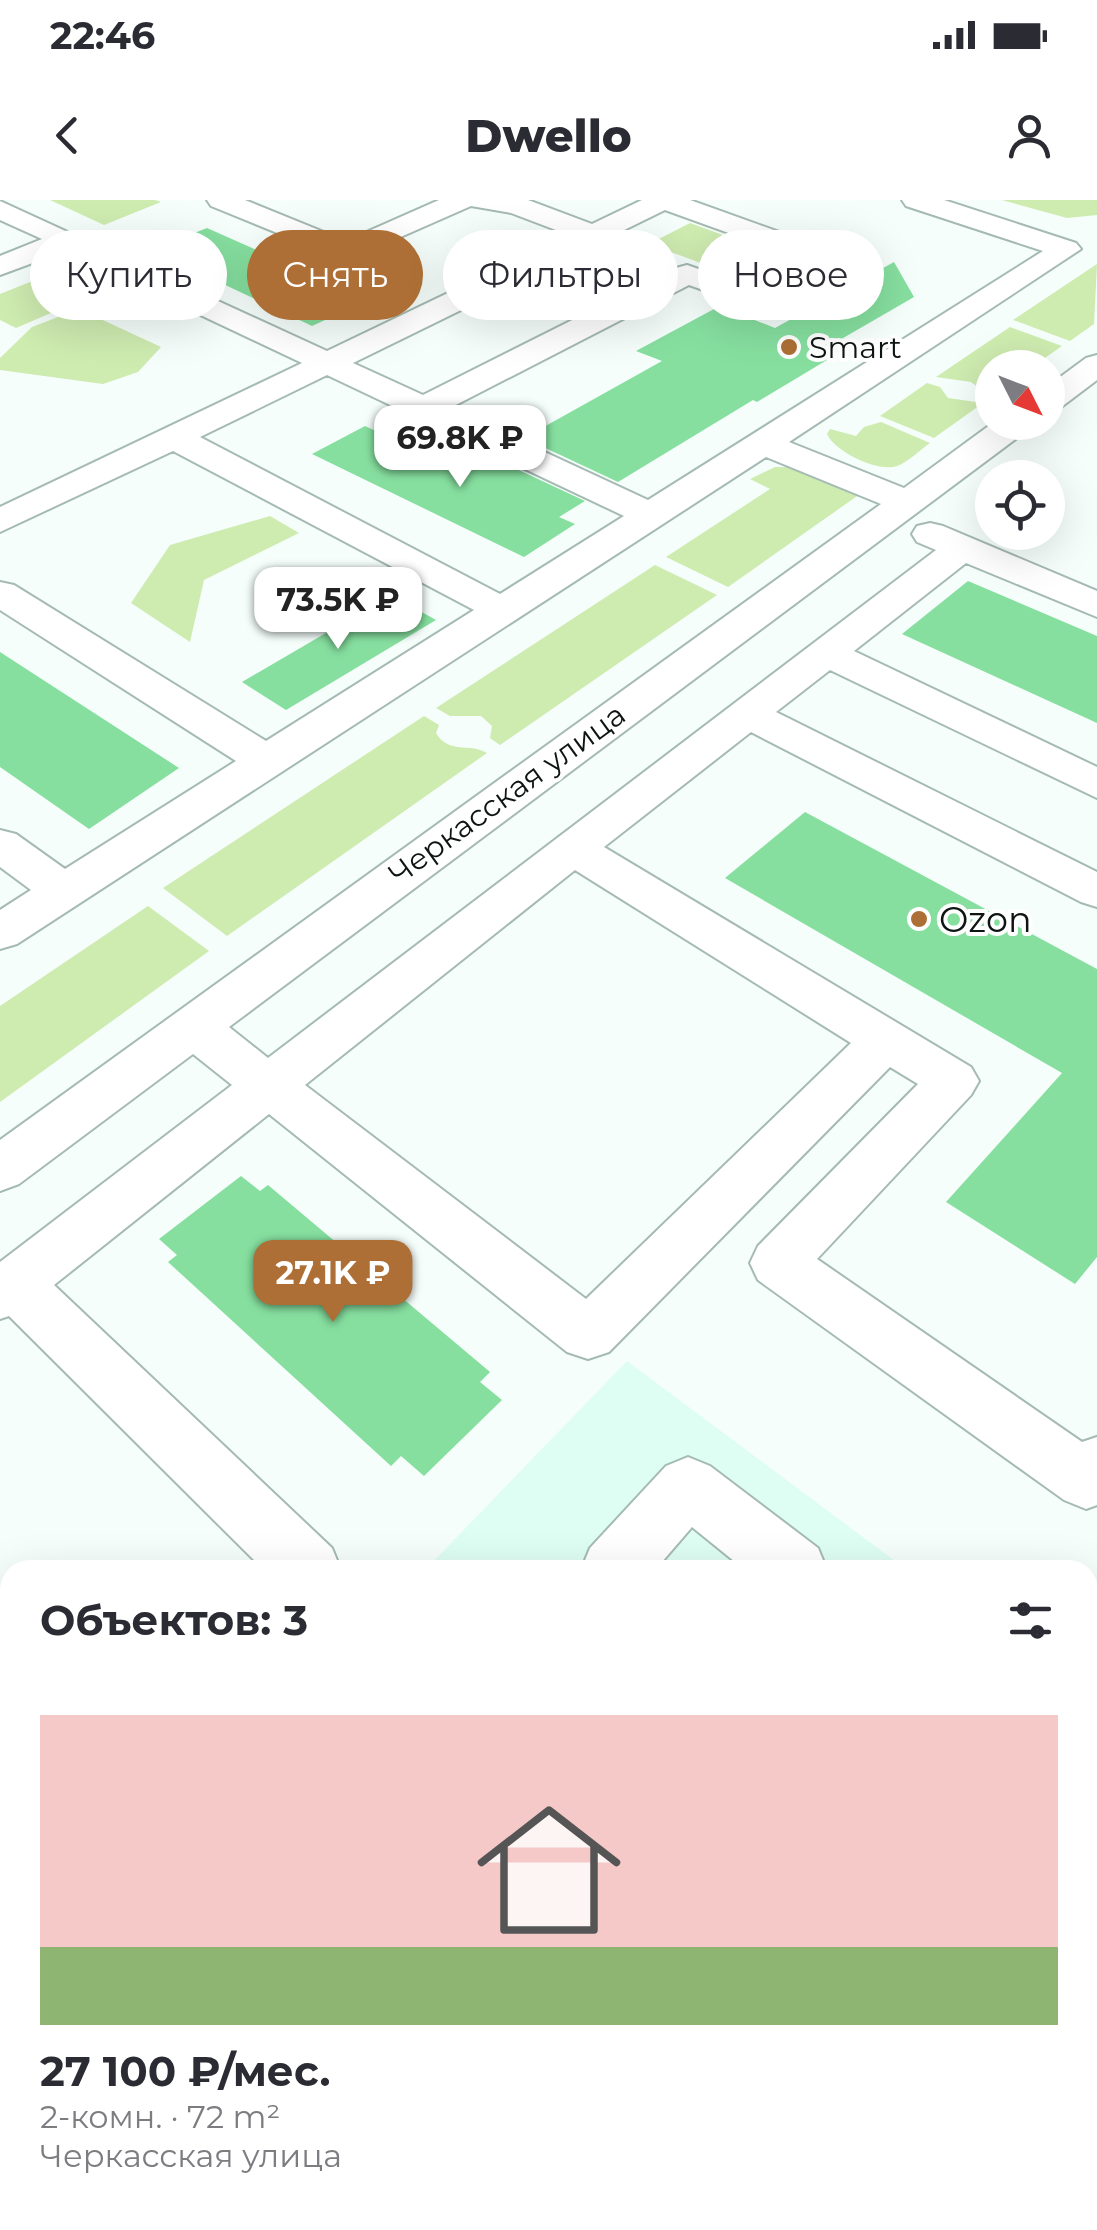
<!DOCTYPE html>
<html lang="ru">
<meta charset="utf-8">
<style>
body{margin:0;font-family:Montserrat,sans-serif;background:#f7f7f7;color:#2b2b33;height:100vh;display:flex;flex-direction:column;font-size:38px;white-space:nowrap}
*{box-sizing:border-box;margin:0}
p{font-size:32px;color:#7c7c81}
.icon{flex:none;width:55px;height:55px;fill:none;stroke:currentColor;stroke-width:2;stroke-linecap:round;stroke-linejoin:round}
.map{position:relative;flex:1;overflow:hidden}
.drawer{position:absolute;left:0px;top:1360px;width:1098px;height:670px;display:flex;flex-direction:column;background:#fff;border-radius:30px 30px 0 0;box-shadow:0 10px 40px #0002}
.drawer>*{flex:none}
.hud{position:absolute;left:30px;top:30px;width:1038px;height:90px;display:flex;gap:20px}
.needle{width:65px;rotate:132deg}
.tools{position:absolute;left:975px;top:150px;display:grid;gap:20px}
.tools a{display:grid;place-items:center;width:90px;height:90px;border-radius:50%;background:#fff;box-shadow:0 10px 40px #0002;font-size:50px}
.price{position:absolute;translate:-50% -85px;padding:0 22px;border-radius:20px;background:#fff;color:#222;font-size:32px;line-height:65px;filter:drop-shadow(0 2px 5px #0008)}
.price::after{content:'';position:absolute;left:50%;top:60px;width:30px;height:22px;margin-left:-15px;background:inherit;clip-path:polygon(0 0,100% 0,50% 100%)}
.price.selected{background:#ad6f35;color:#fff}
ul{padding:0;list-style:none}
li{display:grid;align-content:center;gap:20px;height:530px;padding:0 40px}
li span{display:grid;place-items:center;height:310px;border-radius:0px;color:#555}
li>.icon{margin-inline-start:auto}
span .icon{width:180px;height:180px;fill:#fffc;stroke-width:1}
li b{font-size:42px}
h2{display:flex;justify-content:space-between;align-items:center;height:120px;padding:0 40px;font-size:42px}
.pill{padding:0 35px;border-radius:45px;background:#fff;box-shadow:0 10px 40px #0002;font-size:35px;line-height:90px}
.pill.selected{background:#ad6f35;color:#fff}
.status{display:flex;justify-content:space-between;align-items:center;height:70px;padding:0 50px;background:#fff;direction:ltr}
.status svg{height:28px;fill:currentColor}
header{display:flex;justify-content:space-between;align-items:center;height:130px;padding:0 40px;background:#fff;font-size:45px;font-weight:800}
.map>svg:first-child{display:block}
</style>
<div class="status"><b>22:46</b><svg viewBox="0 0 49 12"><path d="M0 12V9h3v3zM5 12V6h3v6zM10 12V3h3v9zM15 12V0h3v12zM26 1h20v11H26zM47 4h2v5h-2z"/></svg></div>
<header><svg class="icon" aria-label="back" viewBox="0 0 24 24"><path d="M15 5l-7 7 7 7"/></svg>Dwello<svg class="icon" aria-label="person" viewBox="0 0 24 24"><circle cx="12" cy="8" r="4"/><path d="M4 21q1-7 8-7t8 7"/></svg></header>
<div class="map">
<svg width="1097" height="2030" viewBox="0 0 1097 2030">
<rect width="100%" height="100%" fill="#f5fefb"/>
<g fill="#defdf3">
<path d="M627,1161L907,1370H425Z"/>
<path d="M1097,1504V2030H0V1810L10,1800V2020H1088V1505L1093,1509Z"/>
</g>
<g fill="#ceebb0">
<path d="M50,0H155L161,2L104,25Z"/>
<path d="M1002,0H1097V15L1067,18Z"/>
<path d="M690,23L767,51L728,73L649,44Z"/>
<path d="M1097,64L1094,124L1070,141L1013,120Z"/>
<path d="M35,80L79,101L16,128L0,120V94Z"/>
<path d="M79,109L161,147L138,172L103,184L0,170V158L32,127Z"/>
<path d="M1010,127L1062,146L1032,167L992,168L991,197L971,182L936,177Z"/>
<path d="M927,183L940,187L948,198L983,203L934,238L880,216Z"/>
<path d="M881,222L930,243C920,250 908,262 897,266C878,273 834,251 827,234L830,229L856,236L864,227Z"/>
<path d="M775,267H797L860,294L728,387L666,357L770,289L750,279Z"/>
<path d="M270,316L299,333L204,380L190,442L131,403L170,345Z"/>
<path d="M655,365L717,395L500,545L490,538L492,526L481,516H450L436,508Z"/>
<path d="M424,516L439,525L436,533C449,555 469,542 487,553L227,736L163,688Z"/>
<path d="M148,706L209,751L0,902V806Z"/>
<path d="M218,2020H717L727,2030H226Z"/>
</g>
<g fill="#86df9f">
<path d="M207,28L369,100L312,126L151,50Z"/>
<path d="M894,62L914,97L819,152L832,157L757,202L753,200L618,282L524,238L662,161L636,151L714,109H727L775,128Z"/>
<path d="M365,226L464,272L491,257L585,301L559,317L575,324L524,357L312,254Z"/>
<path d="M968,381L1097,436V523L902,434Z"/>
<path d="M391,395L436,420L286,510L242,482Z"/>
<path d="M0,452L179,568L89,629L0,567Z"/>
<path d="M805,612L1097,769V1057L1075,1084L946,1002L1062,873L725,678Z"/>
<path d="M241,976L260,991L268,985L490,1172L480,1182L502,1200L424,1276L401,1256L391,1266L168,1062L177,1055L159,1039Z"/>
</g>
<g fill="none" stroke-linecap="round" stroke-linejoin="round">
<g stroke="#a5bab3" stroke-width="4">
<g id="minor">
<path d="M207,0H245L346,41L439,0H528L592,24L642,0H690L824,48L829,54L824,60L740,103L689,85L450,208L648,300L1043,51L906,6L902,0H944L1076,43L1081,49L789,242L904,288L994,222H1033L1029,229L229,827L268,858L936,350L917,342L912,334L917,326L930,323L943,326L1097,391V417L966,363L854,451L1097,567V598L830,470L776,512L1097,672V707L1081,702L751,532L604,647L971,867L979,881L971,895L817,1059L1082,1242L1097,1237V1305L1086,1309L1064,1300L758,1080L750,1063L758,1046L918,884L890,867L609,1152L588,1159L567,1152L269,914L54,1085L332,1348L341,1370H264L9,1116L0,1119V1062L232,885L193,854L19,984L0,991V940L881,304L766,257L17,744L0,749V710L31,690L0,667V630L16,634L65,669L236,561L0,410V382L14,385L266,541L474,410L173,251L0,332V307L302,163L65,51L0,75V56L42,39L0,20V1L327,151L569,35L511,13L471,6L346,61L211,6ZM665,10L790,55L738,83L687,65L676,68L423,195L353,163ZM327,175L624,316L500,394L200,237ZM575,670L851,843L586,1099L305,885Z"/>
<path d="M1097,155V180L1060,208L1048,211V186L1086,158Z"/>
<path d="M688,1257L710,1266L818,1348L827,1370H745L692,1327L655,1370H581L590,1348L666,1266Z"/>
<path d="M1088,1566L1097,1569V1643L1088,1640Z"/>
<path d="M10,1694V1774L0,1778V1698Z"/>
</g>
</g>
<use href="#minor" fill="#fff" fill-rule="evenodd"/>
</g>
<g fill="#ad6f35" stroke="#fff" stroke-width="4">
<circle cx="789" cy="147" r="10"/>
<circle cx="919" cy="719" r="10"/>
</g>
<g text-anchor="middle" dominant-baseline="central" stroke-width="8" stroke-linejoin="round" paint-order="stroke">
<g font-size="30" fill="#0d1412" stroke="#fff" text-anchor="start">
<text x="809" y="147">Smart</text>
</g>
<g font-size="30" fill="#0d1412" stroke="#fff">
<text transform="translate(507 594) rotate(-36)">Черкасская улица</text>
</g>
<g font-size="35" fill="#0d1412" stroke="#fff" text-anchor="start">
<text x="939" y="719">Ozon</text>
</g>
</g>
</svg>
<div class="tools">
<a><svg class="needle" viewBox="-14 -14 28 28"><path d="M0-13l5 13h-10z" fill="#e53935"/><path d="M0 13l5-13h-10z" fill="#7c7c81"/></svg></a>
<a><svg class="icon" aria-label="locate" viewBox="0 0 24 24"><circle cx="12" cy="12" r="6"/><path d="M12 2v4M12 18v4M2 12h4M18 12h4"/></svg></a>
</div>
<b class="price" style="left:460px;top:290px">69.8K ₽</b>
<b class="price" style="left:338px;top:452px">73.5K ₽</b>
<b class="price selected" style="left:333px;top:1125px">27.1K ₽</b>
<div class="hud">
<a class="pill">Купить</a>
<a class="pill selected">Снять</a>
<a class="pill">Фильтры</a>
<a class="pill">Новое</a>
</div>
<section class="drawer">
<h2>Объектов: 3<svg class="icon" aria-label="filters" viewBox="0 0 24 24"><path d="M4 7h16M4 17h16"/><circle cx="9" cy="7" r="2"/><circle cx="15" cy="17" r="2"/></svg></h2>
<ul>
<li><span style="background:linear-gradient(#f6c9c9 75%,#8fb573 0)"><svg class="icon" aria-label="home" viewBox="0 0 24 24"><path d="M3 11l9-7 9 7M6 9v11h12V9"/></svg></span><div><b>27 100 ₽/мес.</b><p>2-комн. · 72 m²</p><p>Черкасская улица</p></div></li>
</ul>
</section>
</div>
